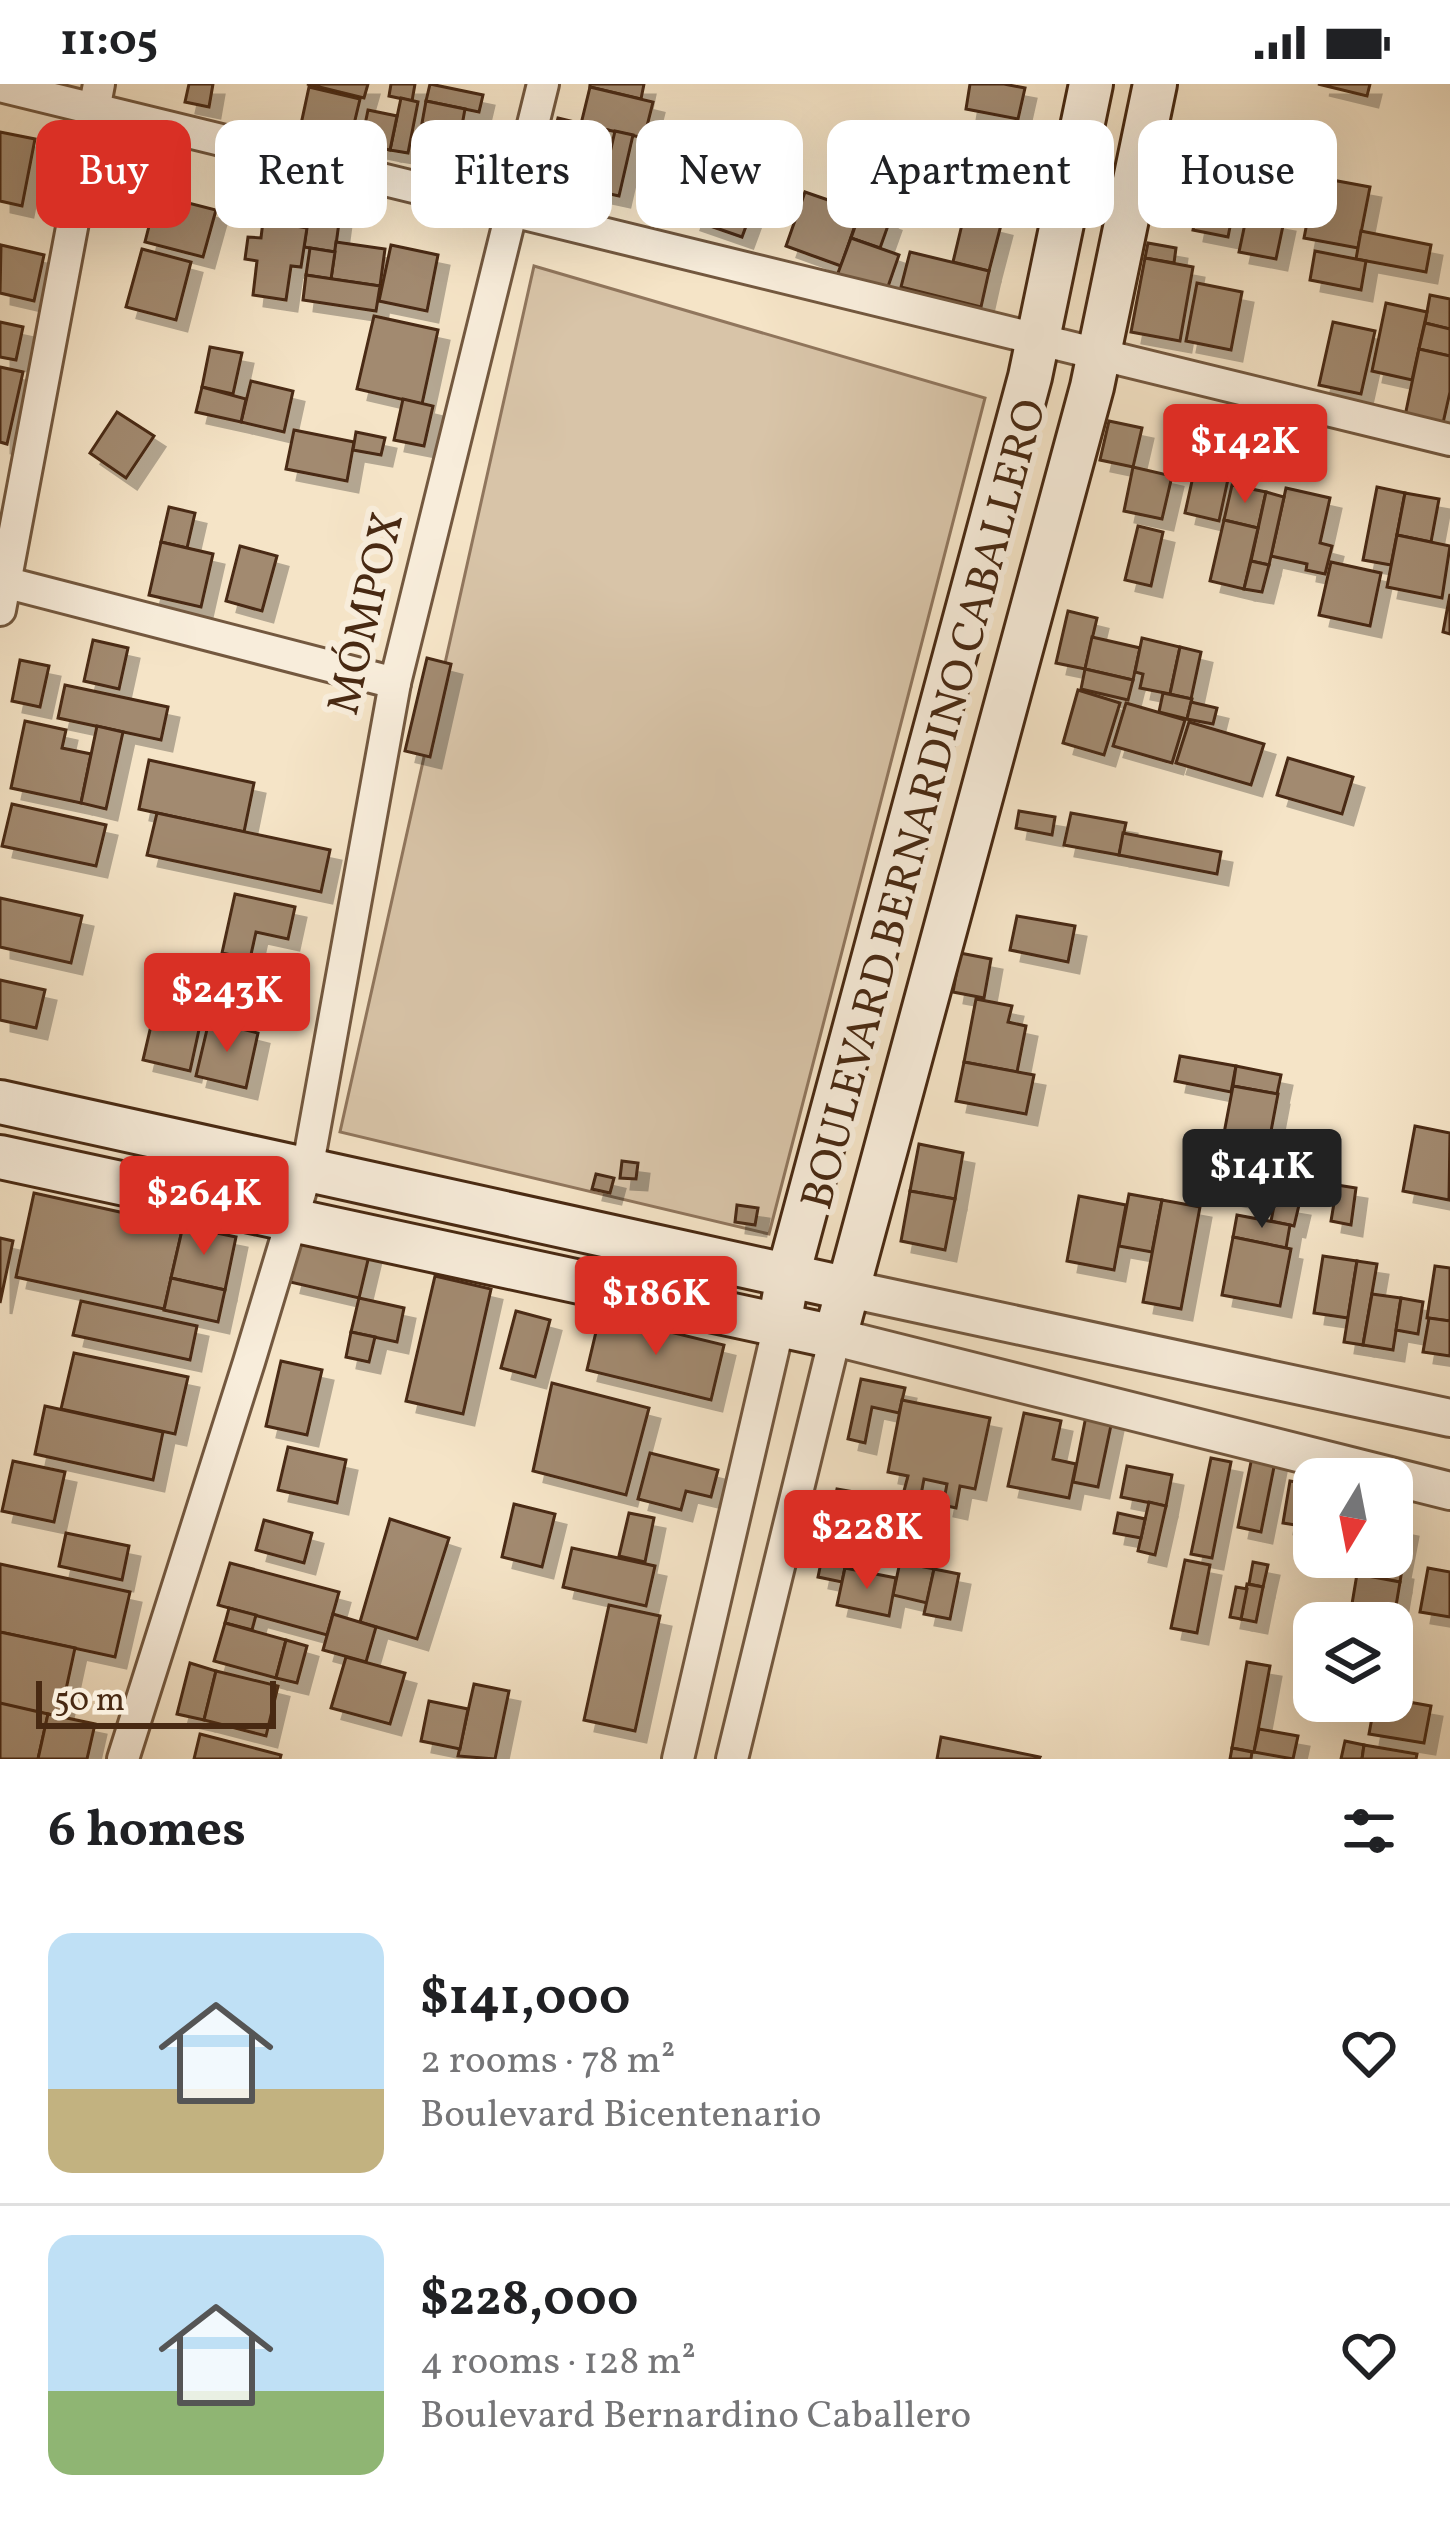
<!DOCTYPE html>
<meta charset="utf-8">
<style>
body{margin:0;font-family:Vollkorn,serif;background:#f2f2f2;color:#202124;height:100vh;display:flex;flex-direction:column;font-size:45px;white-space:nowrap}
*{box-sizing:border-box;margin:0}
p{font-size:39px;color:#757577}
.icon{flex:none;width:66px;height:66px;fill:none;stroke:currentColor;stroke-width:2;stroke-linecap:round;stroke-linejoin:round}
.map{position:relative;height:1675px;overflow:hidden}
.panel{display:flex;flex-direction:column;background:#fff;flex:1}
.panel>*{flex:none}
.hud{position:absolute;left:36px;top:36px;width:1380px;height:108px;display:flex;gap:24px}
.needle{width:78px;rotate:190deg}
.fabs{position:absolute;left:1293px;top:1374px;display:grid;gap:24px}
.fabs a{display:grid;place-items:center;width:120px;height:120px;border-radius:24px;background:#fff;box-shadow:0 12px 48px #0002;font-size:60px}
.scale{position:absolute;left:36px;bottom:30px;width:240px;box-sizing:border-box;padding-left:12px;border:6px solid #482912;border-top:0;font-size:33px;line-height:42px;white-space:nowrap;color:#482912;-webkit-text-stroke:9px #f8eddb;paint-order:stroke}
.price{position:absolute;translate:-50% -102px;padding:0 27px;border-radius:12px;background:#d93025;color:#fff;font-size:39px;line-height:78px;filter:drop-shadow(0 3px 6px #0008)}
.price::after{content:'';position:absolute;left:50%;top:72px;width:36px;height:27px;margin-left:-18px;background:inherit;clip-path:polygon(0 0,100% 0,50% 100%)}
.price.current{background:#222;color:#fff}
ul{padding:0;list-style:none}
li{display:flex;align-items:center;gap:36px;height:300px;padding:0 48px}
li+li{border-top:3px solid #e0e0e0}
li span{display:grid;place-items:center;flex:none;width:336px;height:240px;border-radius:24px;color:#555}
li>.icon{margin-inline-start:auto}
span .icon{width:144px;height:144px;fill:#fffc;stroke-width:1}
li b{font-size:51px}
h2{display:flex;justify-content:space-between;align-items:center;height:144px;padding:0 48px;font-size:51px}
.tag{padding:0 42px;border-radius:24px;background:#fff;box-shadow:0 12px 48px #0002;font-size:42px;line-height:108px}
.tag.current{background:#d93025;color:#fff}
.status{display:flex;justify-content:space-between;align-items:center;height:84px;padding:0 60px;background:#fff;direction:ltr}
.status svg{height:33px;fill:currentColor}
.map>svg:first-child{display:block}
</style>
<div class="status"><b>11:05</b><svg viewBox="0 0 49 12"><path d="M0 12V9h3v3zM5 12V6h3v6zM10 12V3h3v9zM15 12V0h3v12zM26 1h20v11H26zM47 4h2v5h-2z"/></svg></div>
<div class="map">
<svg width="1450" height="1675" viewBox="0 0 1450 1675">
<defs>
<filter id="shadow"><feDropShadow dx="11" dy="11" stdDeviation="0" flood-color="#0004"/></filter>
</defs>
<rect width="100%" height="100%" fill="#f5e4c7"/>
<filter id="stains"><feTurbulence type="fractalNoise" baseFrequency=".00167" numOctaves="4"/><feColorMatrix values="0 0 0 0 .2 0 0 0 0 .09 0 0 0 0 .02 0 0 0 .5 -.17"/></filter>
<radialGradient id="worn" r=".72"><stop offset=".6" stop-color="#630" stop-opacity="0"/><stop offset="1" stop-color="#630" stop-opacity=".3"/></radialGradient>
<path fill="#d8c4a8" stroke="#90765d" stroke-width="3" d="M534,182L985,314L769,1150L340,1048Z"/>
<g fill="#a28a70" stroke="#482912" stroke-width="3" filter="url(#shadow)">
<path d="M189,0H213L209,23L185,18Z"/>
<path d="M307,0H368L364,14Z"/>
<path d="M391,0H415L412,17L389,12Z"/>
<path d="M430,0L483,11L479,28L426,17Z"/>
<path d="M590,0H644L641,15L590,3Z"/>
<path d="M970,0H1004L1025,4L1018,35L966,25Z"/>
<path d="M1318,0H1370L1367,12Z"/>
<path d="M309,3L360,15L350,57L300,45Z"/>
<path d="M590,3L653,18L644,54L581,40Z"/>
<path d="M401,14L418,18L408,69L390,66Z"/>
<path d="M426,17L465,25L461,47L422,39Z"/>
<path d="M368,26L397,32L390,66L361,60Z"/>
<path d="M558,34L608,46L600,78L550,66Z"/>
<path d="M615,47L633,51L619,112L601,108Z"/>
<path d="M0,48L35,55L22,122L0,117Z"/>
<path d="M419,52L457,59L451,90L413,82Z"/>
<path d="M709,77L763,95L755,118L701,99Z"/>
<path d="M873,92L898,100L886,134L861,126Z"/>
<path d="M1316,93L1370,103L1358,164L1304,154Z"/>
<path d="M703,99L755,118L742,153L690,135Z"/>
<path d="M805,108L860,127L841,182L786,162Z"/>
<path d="M157,111L216,126L203,173L145,158Z"/>
<path d="M1200,111L1235,118L1228,153L1193,146Z"/>
<path d="M310,119L341,124L335,168L304,163Z"/>
<path d="M270,122L292,125L290,141L307,144L301,183L291,182L286,216L253,211L257,177L245,175L248,153L261,154L263,137L268,138Z"/>
<path d="M861,126L890,136L880,164L851,154Z"/>
<path d="M1247,130L1284,137L1276,175L1239,168Z"/>
<path d="M964,132L1001,141L989,187L953,178Z"/>
<path d="M1361,147L1431,161L1426,188L1356,175Z"/>
<path d="M851,154L899,171L884,214L835,197Z"/>
<path d="M336,158L385,165L380,202L331,195Z"/>
<path d="M1148,159L1176,164L1174,179L1145,174Z"/>
<path d="M1,161L44,171L34,217L0,209Z"/>
<path d="M391,161L438,171L427,227L379,217Z"/>
<path d="M310,164L335,168L331,195L306,191Z"/>
<path d="M142,165L191,178L176,236L126,223Z"/>
<path d="M1315,167L1366,177L1361,206L1310,196Z"/>
<path d="M910,168L989,187L981,223L901,203Z"/>
<path d="M1145,174L1193,183L1180,257L1131,248Z"/>
<path d="M306,191L380,202L376,227L303,216Z"/>
<path d="M1197,199L1242,208L1231,266L1186,257Z"/>
<path d="M1430,211L1450,215V245L1425,239Z"/>
<path d="M1386,219L1427,228L1412,296L1372,287Z"/>
<path d="M374,232L438,246L422,320L357,305Z"/>
<path d="M0,238L23,243L16,276L0,273Z"/>
<path d="M1333,238L1375,247L1361,310L1319,301Z"/>
<path d="M1425,239L1450,245V272L1419,265Z"/>
<path d="M210,263L242,269L233,310L202,303Z"/>
<path d="M1419,265L1450,272V308L1443,339L1405,332Z"/>
<path d="M0,283L23,288L7,360L0,358Z"/>
<path d="M251,297L293,307L284,348L241,338Z"/>
<path d="M202,303L246,315L241,338L196,328Z"/>
<path d="M403,315L433,322L424,362L394,356Z"/>
<path d="M117,328L154,352L126,394L90,369Z"/>
<path d="M1109,337L1142,344L1133,383L1100,376Z"/>
<path d="M294,346L354,358L347,397L286,385Z"/>
<path d="M356,348L385,354L381,371L353,366Z"/>
<path d="M1196,379L1230,386L1219,437L1185,429Z"/>
<path d="M1133,383L1172,392L1162,435L1124,427Z"/>
<path d="M1232,401L1266,408L1258,444L1224,436Z"/>
<path d="M1377,403L1405,409L1391,481L1363,476Z"/>
<path d="M1286,404L1330,414L1320,459L1332,462L1325,490L1306,486L1307,480L1271,472Z"/>
<path d="M1266,408L1284,413L1269,481L1251,477Z"/>
<path d="M1405,409L1439,415L1431,458L1397,451Z"/>
<path d="M169,423L195,429L187,464L161,458Z"/>
<path d="M1224,436L1258,444L1244,505L1210,497Z"/>
<path d="M1138,442L1163,448L1151,502L1125,496Z"/>
<path d="M1397,451L1450,462L1442,514L1387,503Z"/>
<path d="M161,458L213,470L201,523L149,511Z"/>
<path d="M240,462L277,472L262,527L226,517Z"/>
<path d="M1251,477L1269,481L1262,508L1244,505Z"/>
<path d="M1331,478L1381,489L1370,542L1319,531Z"/>
<path d="M1450,510V550L1443,548Z"/>
<path d="M1068,527L1097,534L1085,585L1056,579Z"/>
<path d="M1092,553L1140,564L1133,596L1085,585Z"/>
<path d="M1142,554L1180,563L1170,610L1140,604L1143,590L1135,588Z"/>
<path d="M93,556L128,564L119,605L84,597Z"/>
<path d="M1180,563L1201,568L1191,615L1170,610Z"/>
<path d="M427,574L451,580L430,673L405,667Z"/>
<path d="M20,576L49,582L40,623L12,617Z"/>
<path d="M1085,585L1133,596L1128,616L1081,605Z"/>
<path d="M65,601L168,623L161,656L58,634Z"/>
<path d="M1078,606L1120,619L1104,671L1063,659Z"/>
<path d="M1163,609L1192,615L1187,635L1159,628Z"/>
<path d="M1191,618L1217,624L1213,640L1187,635Z"/>
<path d="M1126,619L1185,636L1172,679L1113,662Z"/>
<path d="M25,637L66,646L62,664L91,670L81,719L11,704Z"/>
<path d="M1189,638L1264,660L1251,701L1176,679Z"/>
<path d="M97,642L123,648L106,725L81,719Z"/>
<path d="M1288,674L1353,693L1342,730L1277,711Z"/>
<path d="M149,676L254,699L244,748L139,725Z"/>
<path d="M12,720L106,741L96,782L2,762Z"/>
<path d="M1019,727L1055,733L1052,751L1016,744Z"/>
<path d="M157,729L330,766L321,808L147,771Z"/>
<path d="M1071,729L1126,739L1119,771L1064,761Z"/>
<path d="M1123,749L1221,768L1217,790L1119,771Z"/>
<path d="M235,810L295,823L288,855L256,848L250,875L222,869Z"/>
<path d="M0,814L82,832L71,879L0,863Z"/>
<path d="M1017,832L1075,842L1068,878L1010,866Z"/>
<path d="M960,869L991,875L984,914L953,908Z"/>
<path d="M0,896L45,906L36,944L0,936Z"/>
<path d="M161,899L207,909L190,987L143,976Z"/>
<path d="M976,915L1012,922L1008,938L1026,942L1017,988L964,978Z"/>
<path d="M209,937L258,949L246,1004L196,992Z"/>
<path d="M1180,972L1236,982L1231,1008L1175,997Z"/>
<path d="M964,978L1034,991L1026,1030L956,1017Z"/>
<path d="M1236,982L1281,991L1277,1010L1233,1002Z"/>
<path d="M1233,1002L1278,1010L1258,1116L1213,1107Z"/>
<path d="M1415,1042L1450,1049L1449,1116L1403,1107Z"/>
<path d="M919,1060L963,1069L955,1115L910,1107Z"/>
<path d="M622,1077L638,1079L636,1095L620,1094Z"/>
<path d="M596,1090L614,1094L610,1109L592,1105Z"/>
<path d="M1337,1101L1356,1104L1351,1141L1331,1137Z"/>
<path d="M910,1107L955,1115L945,1166L901,1157Z"/>
<path d="M34,1109L183,1142L164,1225L16,1193Z"/>
<path d="M1129,1110L1162,1116L1152,1168L1119,1162Z"/>
<path d="M1079,1112L1126,1121L1114,1186L1067,1177Z"/>
<path d="M1162,1116L1200,1123L1181,1225L1143,1218Z"/>
<path d="M1275,1117L1299,1121L1294,1142L1271,1137Z"/>
<path d="M737,1121L758,1124L755,1141L735,1138Z"/>
<path d="M1237,1131L1290,1141L1286,1164L1233,1153Z"/>
<path d="M183,1142L236,1153L225,1206L171,1194Z"/>
<path d="M303,1143L372,1159L359,1214L290,1198Z"/>
<path d="M1233,1153L1291,1165L1280,1222L1222,1211Z"/>
<path d="M0,1154L13,1157L0,1219Z"/>
<path d="M1323,1172L1357,1177L1348,1234L1314,1229Z"/>
<path d="M1357,1177L1377,1180L1363,1261L1344,1258Z"/>
<path d="M1435,1182L1450,1184V1237L1427,1234Z"/>
<path d="M435,1192L491,1205L463,1330L406,1317Z"/>
<path d="M171,1194L225,1206L218,1238L164,1226Z"/>
<path d="M1372,1210L1401,1214L1393,1266L1363,1261Z"/>
<path d="M359,1214L404,1224L397,1258L351,1248Z"/>
<path d="M1401,1214L1423,1218L1418,1250L1396,1246Z"/>
<path d="M81,1217L197,1242L190,1276L73,1251Z"/>
<path d="M516,1227L550,1236L535,1293L501,1284Z"/>
<path d="M600,1231L724,1261L711,1316L587,1286Z"/>
<path d="M1429,1234L1450,1237V1272L1423,1268Z"/>
<path d="M351,1248L375,1253L369,1278L346,1273Z"/>
<path d="M74,1269L188,1293L175,1350L61,1325Z"/>
<path d="M281,1277L322,1286L307,1351L266,1342Z"/>
<path d="M861,1295L905,1304L899,1329L872,1323L865,1359L848,1355Z"/>
<path d="M552,1299L649,1324L626,1411L533,1387Z"/>
<path d="M902,1316L990,1334L975,1405L960,1402L956,1424L943,1421L947,1400L924,1395L921,1411L904,1407L908,1392L888,1388Z"/>
<path d="M45,1322L163,1348L153,1396L35,1370Z"/>
<path d="M1088,1322L1114,1327L1098,1403L1073,1398Z"/>
<path d="M1024,1329L1061,1337L1053,1375L1076,1380L1069,1414L1008,1402Z"/>
<path d="M288,1363L346,1376L337,1419L278,1406Z"/>
<path d="M1253,1368L1276,1373L1261,1448L1238,1443Z"/>
<path d="M650,1369L718,1386L711,1413L686,1407L681,1426L638,1415Z"/>
<path d="M1211,1374L1231,1378L1212,1474L1191,1470Z"/>
<path d="M13,1377L65,1388L54,1438L2,1427Z"/>
<path d="M1127,1382L1172,1391L1166,1422L1121,1413Z"/>
<path d="M1290,1397L1314,1401V1444L1283,1439Z"/>
<path d="M837,1405L854,1408L848,1435L831,1432Z"/>
<path d="M1149,1418L1166,1422L1155,1471L1138,1467Z"/>
<path d="M514,1420L555,1430L542,1483L502,1473Z"/>
<path d="M629,1429L654,1434L645,1478L619,1472Z"/>
<path d="M1118,1429L1145,1435L1141,1454L1114,1449Z"/>
<path d="M390,1435L449,1454L417,1555L360,1538Z"/>
<path d="M264,1436L312,1449L304,1479L256,1466Z"/>
<path d="M1392,1439L1407,1442L1399,1484L1365,1478L1366,1473H1392Z"/>
<path d="M66,1449L129,1462L122,1496L59,1482Z"/>
<path d="M572,1464L655,1482L646,1522L563,1503Z"/>
<path d="M824,1464L848,1468L842,1498L818,1493Z"/>
<path d="M1185,1476L1210,1481L1197,1549L1171,1544Z"/>
<path d="M1360,1477L1402,1485L1400,1498L1357,1491Z"/>
<path d="M900,1478L934,1485L927,1519L893,1511Z"/>
<path d="M1253,1478L1268,1481L1263,1503L1249,1500Z"/>
<path d="M230,1479L339,1508L327,1551L218,1521Z"/>
<path d="M0,1480L130,1508L115,1573L0,1548Z"/>
<path d="M845,1484L896,1494L889,1532L837,1521Z"/>
<path d="M1428,1484L1450,1488V1533L1420,1528Z"/>
<path d="M934,1485L959,1490L950,1535L924,1530Z"/>
<path d="M1357,1490L1400,1498L1393,1540L1350,1532Z"/>
<path d="M1247,1500L1263,1503L1256,1538L1241,1535Z"/>
<path d="M1236,1503L1247,1505L1241,1535L1230,1533Z"/>
<path d="M609,1521L660,1532L635,1647L584,1636Z"/>
<path d="M229,1524L256,1531L252,1546L225,1539Z"/>
<path d="M333,1530L376,1543L366,1578L323,1566Z"/>
<path d="M225,1539L286,1556L276,1594L214,1577Z"/>
<path d="M1392,1539L1400,1541L1396,1568L1392,1567Z"/>
<path d="M0,1548L75,1564L60,1633L0,1620Z"/>
<path d="M286,1556L307,1562L297,1599L276,1594Z"/>
<path d="M346,1573L405,1589L390,1640L331,1624Z"/>
<path d="M1247,1578L1270,1582L1254,1668L1232,1664Z"/>
<path d="M190,1579L216,1587L204,1636L177,1630Z"/>
<path d="M216,1587L278,1602L266,1652L204,1636Z"/>
<path d="M474,1600L509,1607L495,1675L458,1672Z"/>
<path d="M1392,1615L1431,1622L1424,1659L1369,1650L1375,1617Z"/>
<path d="M429,1617L468,1625L460,1665L421,1657Z"/>
<path d="M0,1619L48,1630L38,1675H0Z"/>
<path d="M48,1630L95,1640L87,1675H38Z"/>
<path d="M1259,1645L1298,1652L1293,1675L1254,1668Z"/>
<path d="M200,1650L281,1671L280,1675H194Z"/>
<path d="M941,1653L1040,1673L1039,1675H937Z"/>
<path d="M1345,1657L1364,1661L1362,1675H1341Z"/>
<path d="M1364,1661L1417,1670L1416,1675H1362Z"/>
<path d="M1232,1664L1252,1668L1251,1675H1230Z"/>
</g>
<g fill="none" stroke-linecap="round" stroke-linejoin="round">
<g stroke="#73583f" stroke-width="36">
<g id="minor">
<path d="M0,2L1450,356"/>
<path d="M0,497L395,599"/>
<path d="M0,526L99,0"/>
<path d="M123,1675L249,1278L307,1086L395,599L543,0"/>
<path d="M678,1675L779,1241"/>
<path d="M732,1675L835,1253"/>
</g>
</g>
<g stroke="#73583f" stroke-width="42">
<g id="tertiary">
<path d="M849,1205L1450,1334"/>
<path d="M835,1253L1450,1407"/>
</g>
</g>
<g stroke="#482912" stroke-width="48">
<g id="secondary">
<path d="M0,1018L849,1205"/>
<path d="M0,1073L835,1253L1092,303L1155,0"/>
<path d="M779,1241L788,1191L1030,293L1091,0"/>
</g>
</g>
<use href="#minor" stroke="#f8eddb" stroke-width="30"/>
<use href="#tertiary" stroke="#f8eddb" stroke-width="36"/>
<use href="#secondary" stroke="#f8eddb" stroke-width="42"/>
</g>
<g text-anchor="middle" dominant-baseline="central" stroke-width="12" stroke-linejoin="round" paint-order="stroke">
<g font-size="45" fill="#482912" stroke="#f8eddb">
<text transform="translate(368 530) rotate(-77)">MÓMPOX</text>
<text transform="translate(926 721) rotate(-75)">BOULEVARD BERNARDINO CABALLERO</text>
</g>
</g>
<rect width="100%" height="100%" filter="url(#stains)"/>
<rect width="100%" height="100%" fill="url(#worn)"/>
</svg>
<div class="fabs">
<a><svg class="needle" viewBox="-14 -14 28 28"><path d="M0-13l5 13h-10z" fill="#e53935"/><path d="M0 13l5-13h-10z" fill="#757577"/></svg></a>
<a><svg class="icon" aria-label="layers" viewBox="0 0 24 24"><path d="M12 4l9 5-9 5-9-5zM3 14l9 5 9-5"/></svg></a>
</div>
<div class="scale">50 m</div>
<b class="price" style="left:1245px;top:422px">$142K</b>
<b class="price" style="left:227px;top:971px">$243K</b>
<b class="price current" style="left:1262px;top:1147px">$141K</b>
<b class="price" style="left:204px;top:1174px">$264K</b>
<b class="price" style="left:656px;top:1274px">$186K</b>
<b class="price" style="left:867px;top:1508px">$228K</b>
<div class="hud">
<a class="tag current">Buy</a>
<a class="tag">Rent</a>
<a class="tag">Filters</a>
<a class="tag">New</a>
<a class="tag">Apartment</a>
<a class="tag">House</a>
</div>
</div>
<section class="panel">
<h2>6 homes<svg class="icon" aria-label="filters" viewBox="0 0 24 24"><path d="M4 7h16M4 17h16"/><circle cx="9" cy="7" r="2"/><circle cx="15" cy="17" r="2"/></svg></h2>
<ul>
<li><span style="background:linear-gradient(#bfe0f5 65%,#c2b280 0)"><svg class="icon" aria-label="home" viewBox="0 0 24 24"><path d="M3 11l9-7 9 7M6 9v11h12V9"/></svg></span><div><b>$141,000</b><p>2 rooms · 78 m²</p><p>Boulevard Bicentenario</p></div><svg class="icon" aria-label="heart" viewBox="0 0 24 24"><path d="M12 20l-8-8c-3-5 5-10 8-4 3-6 11-1 8 4z"/></svg></li>
<li><span style="background:linear-gradient(#bfe0f5 65%,#8fb573 0)"><svg class="icon" aria-label="home" viewBox="0 0 24 24"><path d="M3 11l9-7 9 7M6 9v11h12V9"/></svg></span><div><b>$228,000</b><p>4 rooms · 128 m²</p><p>Boulevard Bernardino Caballero</p></div><svg class="icon" aria-label="heart" viewBox="0 0 24 24"><path d="M12 20l-8-8c-3-5 5-10 8-4 3-6 11-1 8 4z"/></svg></li>
</ul>
</section>
